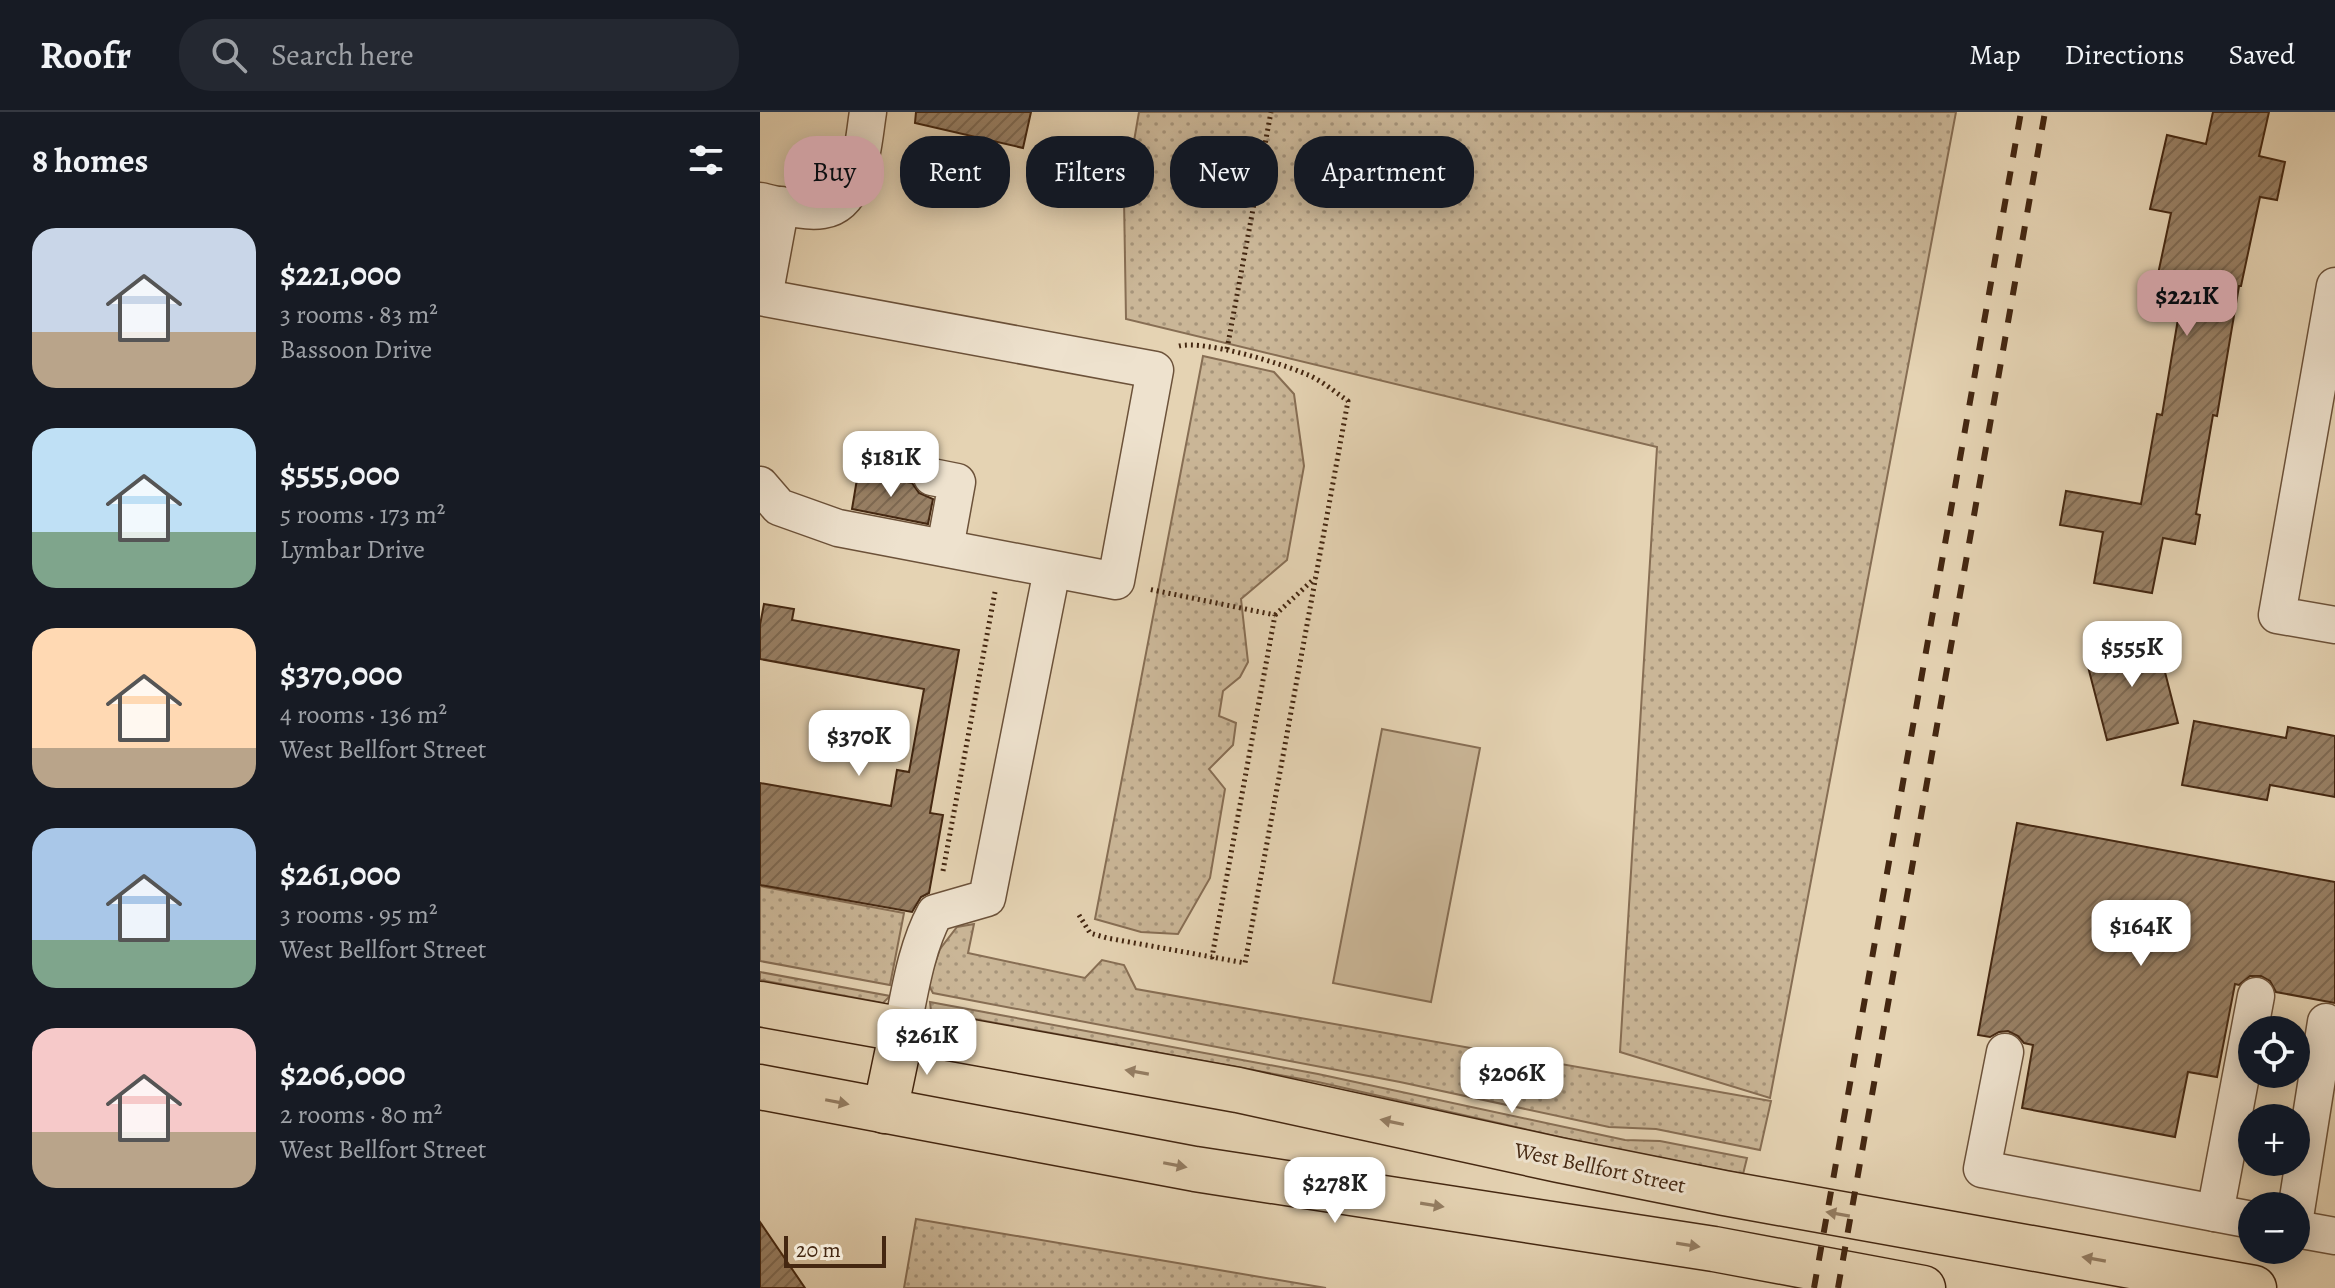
<!DOCTYPE html>
<meta charset="utf-8">
<style>
body{margin:0;font-family:Alegreya,serif;background:#242831;color:#f1f3f6;height:100vh;display:flex;flex-direction:column;font-size:30px;white-space:nowrap}
*{box-sizing:border-box;margin:0}
p{font-size:26px;color:#9ea1a6}
.icon{flex:none;width:44px;height:44px;fill:none;stroke:currentColor;stroke-width:2;stroke-linecap:round;stroke-linejoin:round}
.map{position:relative;flex:1;overflow:hidden}
.drawer{display:flex;flex-direction:column;background:#171b24;width:760px}
.drawer>*{flex:none}
.banner{position:absolute;left:24px;top:24px;width:760px;height:72px;display:flex;gap:16px}
.tools{position:absolute;left:1478px;top:904px;display:grid;gap:16px}
.tools a{display:grid;place-items:center;width:72px;height:72px;border-radius:50%;background:#171b24;box-shadow:0 4px 20px #0003;font-size:40px}
.scale{position:absolute;left:24px;bottom:20px;width:102px;box-sizing:border-box;padding-left:8px;border:4px solid #442711;border-top:0;font-size:22px;line-height:28px;white-space:nowrap;color:#442711;-webkit-text-stroke:6px #eee2ce;paint-order:stroke}
.price{position:absolute;translate:-50% -68px;padding:0 18px;border-radius:16px;background:#fff;color:#222;font-size:26px;line-height:52px;filter:drop-shadow(0 2px 4px #0008)}
.price::after{content:'';position:absolute;left:50%;top:48px;width:24px;height:18px;margin-left:-12px;background:inherit;clip-path:polygon(0 0,100% 0,50% 100%)}
.price.current{background:#c59692;color:#111}
ul{padding:0;list-style:none}
li{display:flex;align-items:center;gap:24px;height:200px;padding:0 32px}
li span{display:grid;place-items:center;flex:none;width:224px;height:160px;border-radius:24px;color:#555}
li>.icon{margin-inline-start:auto}
span .icon{width:96px;height:96px;fill:#fffc;stroke-width:1}
li b{font-size:34px}
h2{display:flex;justify-content:space-between;align-items:center;height:96px;padding:0 32px;font-size:34px}
.chip{padding:0 28px;border-radius:32px;background:#171b24;box-shadow:0 4px 20px #0003;font-size:28px;line-height:72px}
.chip.current{background:#c59692;color:#111}
header{display:flex;align-items:center;gap:48px;box-sizing:border-box;height:112px;padding:0 40px;background:#171b24;border-bottom:2px solid #363941}
header strong{font-size:38px}
nav{display:flex;gap:44px;margin-inline-start:auto;font-size:28px}
.search{width:560px;height:72px;background:#242831;display:flex;align-items:center;gap:20px;box-sizing:border-box;padding:0 28px;border-radius:32px;color:#9ea1a6;font-size:30px}
main{display:flex;flex:1;min-height:0}
.map>svg:first-child{display:block}
</style>
<header>
<strong>Roofr</strong>
<div class="search"><svg class="icon" aria-label="search" viewBox="0 0 24 24"><circle cx="10" cy="10" r="6"/><path d="M15 15l6 6"/></svg>Search here</div>
<nav><a>Map</a><a>Directions</a><a>Saved</a></nav>
</header>
<main>
<section class="drawer">
<h2>8 homes<svg class="icon" aria-label="filters" viewBox="0 0 24 24"><path d="M4 7h16M4 17h16"/><circle cx="9" cy="7" r="2"/><circle cx="15" cy="17" r="2"/></svg></h2>
<ul>
<li><span style="background:linear-gradient(#c9d6e8 65%,#b9a48a 0)"><svg class="icon" aria-label="home" viewBox="0 0 24 24"><path d="M3 11l9-7 9 7M6 9v11h12V9"/></svg></span><div><b>$221,000</b><p>3 rooms · 83 m²</p><p>Bassoon Drive</p></div></li>
<li><span style="background:linear-gradient(#bfe0f5 65%,#7fa58c 0)"><svg class="icon" aria-label="home" viewBox="0 0 24 24"><path d="M3 11l9-7 9 7M6 9v11h12V9"/></svg></span><div><b>$555,000</b><p>5 rooms · 173 m²</p><p>Lymbar Drive</p></div></li>
<li><span style="background:linear-gradient(#ffd9b3 75%,#b9a48a 0)"><svg class="icon" aria-label="home" viewBox="0 0 24 24"><path d="M3 11l9-7 9 7M6 9v11h12V9"/></svg></span><div><b>$370,000</b><p>4 rooms · 136 m²</p><p>West Bellfort Street</p></div></li>
<li><span style="background:linear-gradient(#a9c7e8 70%,#7fa58c 0)"><svg class="icon" aria-label="home" viewBox="0 0 24 24"><path d="M3 11l9-7 9 7M6 9v11h12V9"/></svg></span><div><b>$261,000</b><p>3 rooms · 95 m²</p><p>West Bellfort Street</p></div></li>
<li><span style="background:linear-gradient(#f6c9c9 65%,#b9a48a 0)"><svg class="icon" aria-label="home" viewBox="0 0 24 24"><path d="M3 11l9-7 9 7M6 9v11h12V9"/></svg></span><div><b>$206,000</b><p>2 rooms · 80 m²</p><p>West Bellfort Street</p></div></li>
</ul>
</section>
<div class="map">
<svg width="1575" height="1176" viewBox="0 0 1575 1176">
<defs>
<pattern id="grass-dots" width="8" height="8" patternUnits="userSpaceOnUse" patternTransform="scale(2)"><rect width="8" height="8" fill="#cab697"/><path d="M2 2h.1M6 6h.1" fill="none" stroke="#a6947a" stroke-width="1.8" stroke-linecap="round"/></pattern>
<pattern id="building-hatch" width="6" height="6" patternUnits="userSpaceOnUse" patternTransform="scale(2)"><rect width="6" height="6" fill="#988065"/><path d="M-1 1l2-2M0 6l6-6M5 7l2-2" fill="none" stroke="#7e6952"/></pattern>
</defs>
<rect width="100%" height="100%" fill="#e5d3b3"/>
<filter id="stains"><feTurbulence type="fractalNoise" baseFrequency=".0025" numOctaves="4"/><feColorMatrix values="0 0 0 0 .2 0 0 0 0 .09 0 0 0 0 .02 0 0 0 .5 -.17"/></filter>
<radialGradient id="worn" r=".72"><stop offset=".6" stop-color="#630" stop-opacity="0"/><stop offset="1" stop-color="#630" stop-opacity=".3"/></radialGradient>
<g fill="url(#grass-dots)" stroke="#876e54" stroke-width="2">
<path d="M379,0H1196L1010,986L860,940L897,335L366,207L364,87Z"/>
<path d="M443,244L514,260L534,282L544,354L527,448L481,487L488,550L480,565L463,579L459,604L476,611L473,633L449,657L465,677L450,766L418,822L381,820L335,807Z"/>
<path d="M0,774L144,801L130,873L0,849Z"/>
<path d="M214,812L208,841L325,866L342,848L364,853L376,877L1011,989L1000,1038L896,1017L849,1015L640,970L173,881L168,872L180,837L197,815Z"/>
<path d="M0,860L130,884L123,891L0,868Z"/>
<path d="M170,890L558,962L865,1028L900,1029L987,1046L983,1062L839,1034L558,970L171,899Z"/>
<path d="M156,1107L566,1176H144Z"/>
</g>
<path fill="#cab697" stroke="#876e54" stroke-width="2" d="M622,617L720,636L671,890L573,871Z"/>
<g fill="url(#building-hatch)" stroke="#442711" stroke-width="2">
<path d="M156,0H271L263,36L155,11Z"/>
<path d="M1453,0H1509L1499,44L1525,50L1517,88L1500,85L1481,174H1479L1457,304L1453,303L1436,402L1440,403L1435,432L1403,426L1392,481L1334,471L1343,420L1300,413L1306,379L1381,392L1397,302L1402,303L1419,201L1391,195L1411,101L1390,97L1407,23L1446,32Z"/>
<path d="M98,361L152,371L159,381L173,387L168,412L92,397Z"/>
<path d="M4,492L34,497L32,508L199,538L170,701L183,703L169,781L161,785L152,800L0,773V671L131,694L137,658L149,660L164,577L0,547V513Z"/>
<path d="M1396,525L1418,611L1347,628L1325,543Z"/>
<path d="M1434,609L1526,626L1528,615L1575,624V685L1510,673L1507,688L1422,673Z"/>
<path d="M1257,711L1575,770V891L1516,880L1510,869L1501,864H1490L1479,873L1475,872L1457,965L1428,960L1415,1025L1262,996L1273,933L1264,931L1258,924L1248,919L1239,920L1230,925L1218,923Z"/>
<path d="M0,1110L45,1176H0Z"/>
</g>
<g fill="none" stroke-linecap="round" stroke-linejoin="round">
<g stroke="#6c523a" stroke-width="39">
<g id="minor">
<path d="M0,89C20,93 43,101 63,98C101,92 103,30 108,0"/>
<path d="M1575,174L1517,503L1575,513"/>
<path d="M0,185L395,258L356,469L78,416L19,395L0,373"/>
<path d="M4,185L21,93"/>
<path d="M172,365L197,370L185,436"/>
<path d="M142,918C150,879 156,836 175,801L227,786L292,458"/>
<path d="M1245,940L1222,1057L1492,1108"/>
<path d="M1536,1099L1566,910"/>
<path d="M1455,1101L1496,884"/>
<path d="M1536,1117L1575,1124"/>
</g>
</g>
<g stroke="#442711" stroke-width="47">
<g id="major">
<path d="M0,892L478,978L799,1048L964,1081L1494,1176"/>
<path d="M0,975L435,1057L954,1137L1163,1176"/>
<path d="M125,999L142,918"/>
</g>
</g>
<g stroke="#442711" stroke-width="5" stroke-dasharray="2 4" stroke-linecap="butt">
<path d="M419,234C445,228 520,251 546,262C561,268 575,280 588,289L485,851L452,845"/>
<path d="M467,237L511,0"/>
<path d="M515,503L555,466"/>
<path d="M183,759L235,480"/>
<path d="M319,803L330,821L347,826L452,845L515,503L388,477"/>
</g>
<use href="#minor" stroke="#eee2ce" stroke-width="36"/>
<use href="#major" stroke="#e5d3b3" stroke-width="44"/>
<g stroke="#442711" stroke-width="6" stroke-dasharray="14 14" stroke-linecap="butt">
<path d="M1054,1176L1261,0"/>
<path d="M1078,1176L1285,0"/>
</g>
</g>
<defs><path id="oneway-solid" d="M-6-.8H1V-3.2L6.5 0L1 3.2V.8H-6Z" transform="scale(2)"/></defs>
<g fill="#947d62">
<use href="#oneway-solid" transform="translate(377 960) rotate(-170)"/>
<use href="#oneway-solid" transform="translate(77 990) rotate(11)"/>
<use href="#oneway-solid" transform="translate(632 1010) rotate(-168)"/>
<use href="#oneway-solid" transform="translate(415 1053) rotate(11)"/>
<use href="#oneway-solid" transform="translate(672 1093) rotate(9)"/>
<use href="#oneway-solid" transform="translate(1078 1102) rotate(-170)"/>
<use href="#oneway-solid" transform="translate(928 1133) rotate(9)"/>
<use href="#oneway-solid" transform="translate(1334 1147) rotate(-170)"/>
</g>
<g text-anchor="middle" dominant-baseline="central" stroke-width="6" stroke-linejoin="round" paint-order="stroke">
<g font-size="22" fill="#442711" stroke="#eee2ce">
<text transform="translate(840 1056) rotate(12)">West Bellfort Street</text>
</g>
</g>
<rect width="100%" height="100%" filter="url(#stains)"/>
<rect width="100%" height="100%" fill="url(#worn)"/>
</svg>
<div class="tools">
<a><svg class="icon" aria-label="locate" viewBox="0 0 24 24"><circle cx="12" cy="12" r="6"/><path d="M12 2v4M12 18v4M2 12h4M18 12h4"/></svg></a>
<a>+</a>
<a>−</a>
</div>
<div class="scale">20 m</div>
<b class="price current" style="left:1427px;top:226px">$221K</b>
<b class="price" style="left:131px;top:387px">$181K</b>
<b class="price" style="left:1372px;top:577px">$555K</b>
<b class="price" style="left:99px;top:666px">$370K</b>
<b class="price" style="left:1381px;top:856px">$164K</b>
<b class="price" style="left:167px;top:965px">$261K</b>
<b class="price" style="left:752px;top:1003px">$206K</b>
<b class="price" style="left:575px;top:1113px">$278K</b>
<div class="banner">
<a class="chip current">Buy</a>
<a class="chip">Rent</a>
<a class="chip">Filters</a>
<a class="chip">New</a>
<a class="chip">Apartment</a>
</div>
</div>
</main>
